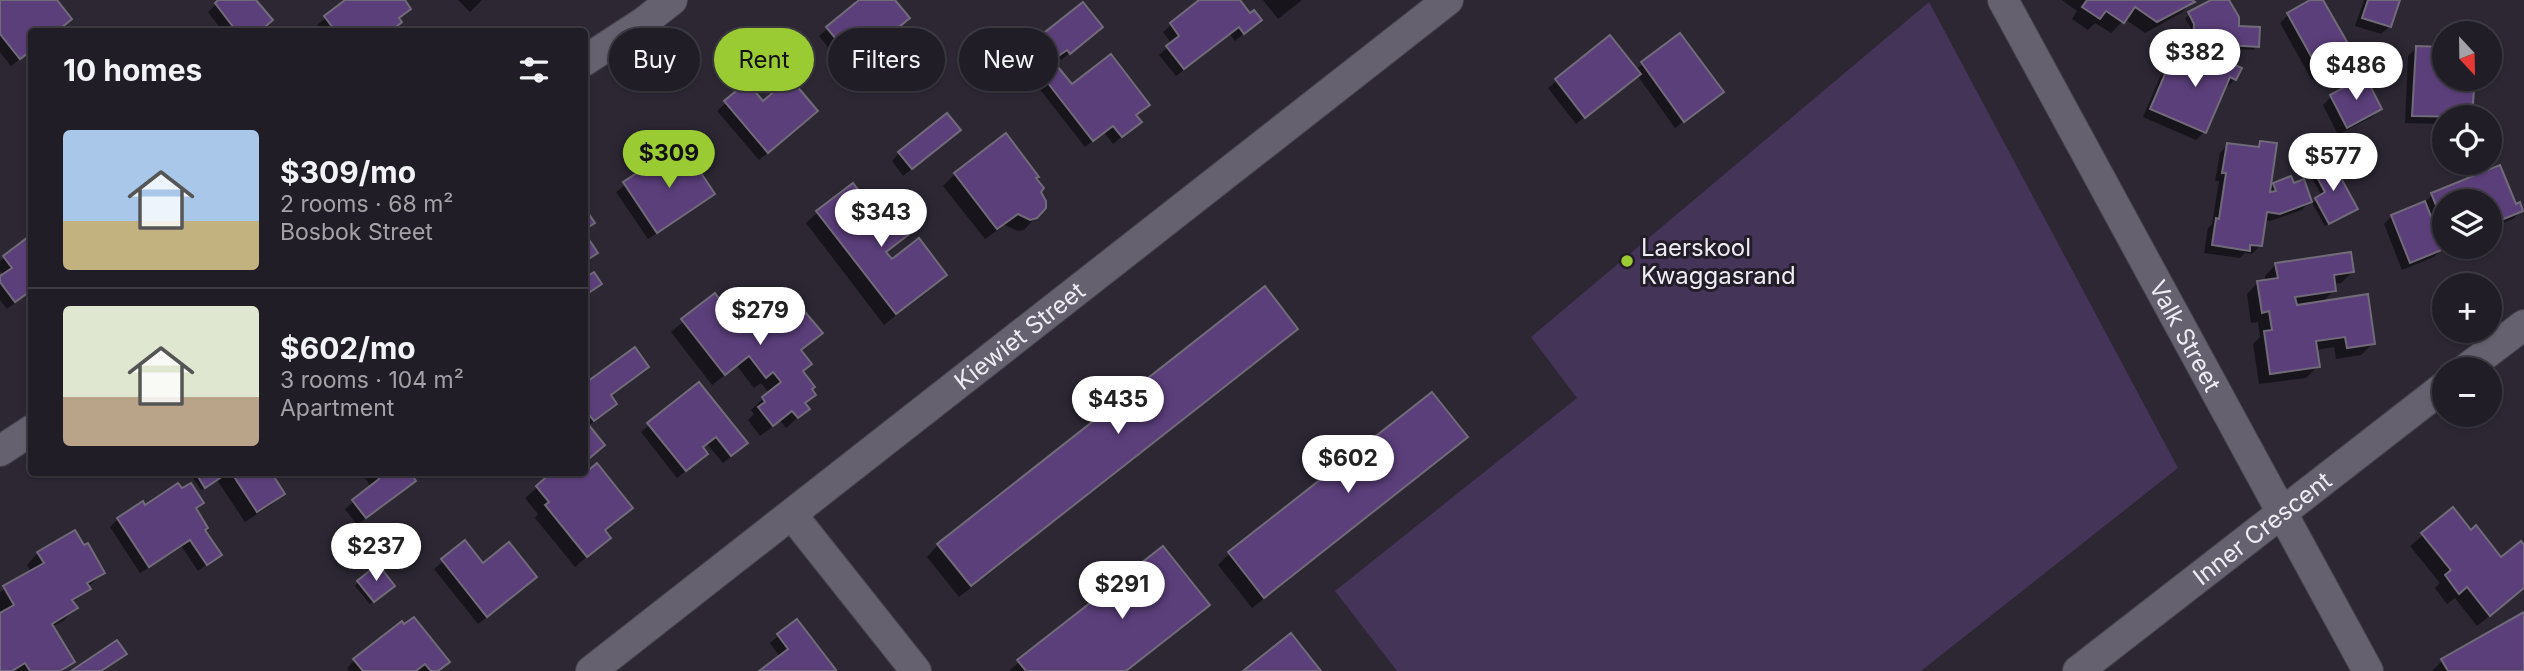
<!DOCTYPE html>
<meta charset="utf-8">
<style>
body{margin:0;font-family:Inter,sans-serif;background:#29262e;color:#f1f3f6;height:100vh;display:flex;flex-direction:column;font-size:26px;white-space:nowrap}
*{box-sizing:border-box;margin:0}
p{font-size:23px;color:#a2a2a7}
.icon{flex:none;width:38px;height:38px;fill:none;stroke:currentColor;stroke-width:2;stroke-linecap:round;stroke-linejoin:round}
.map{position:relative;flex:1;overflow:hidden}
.sheet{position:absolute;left:28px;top:28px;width:560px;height:448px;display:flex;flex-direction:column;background:#211d26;border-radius:7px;box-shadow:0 2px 5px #0004,0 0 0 2px #3e3b43}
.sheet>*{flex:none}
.guide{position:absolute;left:609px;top:28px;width:665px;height:63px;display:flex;gap:14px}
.needle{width:46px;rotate:158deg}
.tools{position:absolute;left:2432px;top:21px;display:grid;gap:14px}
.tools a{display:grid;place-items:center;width:70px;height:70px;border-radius:50%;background:#211d26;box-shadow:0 2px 5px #0004,0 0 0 2px #3e3b43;font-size:35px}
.price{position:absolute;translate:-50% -60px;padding:0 16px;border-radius:24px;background:#fff;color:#222;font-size:23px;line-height:46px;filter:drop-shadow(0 2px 4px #0008)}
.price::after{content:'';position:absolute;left:50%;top:42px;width:21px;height:16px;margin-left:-10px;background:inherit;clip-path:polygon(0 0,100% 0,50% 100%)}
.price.current{background:#9bcb33;color:#111}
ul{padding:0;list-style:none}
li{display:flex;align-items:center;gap:21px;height:175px;padding:0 35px}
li+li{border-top:2px solid #3e3b43}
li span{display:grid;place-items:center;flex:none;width:196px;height:140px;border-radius:7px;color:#555}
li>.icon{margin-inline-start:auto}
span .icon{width:84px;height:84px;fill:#fffc;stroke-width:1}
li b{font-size:30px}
h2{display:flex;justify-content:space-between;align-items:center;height:84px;padding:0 35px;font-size:30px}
.pill{padding:0 24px;border-radius:32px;background:#211d26;box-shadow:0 2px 5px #0004,0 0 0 2px #3e3b43;font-size:24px;line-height:63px}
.pill.current{background:#9bcb33;color:#111}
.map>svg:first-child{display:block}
</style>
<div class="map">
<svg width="2524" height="671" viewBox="0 0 2524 671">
<rect width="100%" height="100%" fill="#2c2733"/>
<path fill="#443458" d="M1929,2L2178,468L1921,671H1397L1335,591L1577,398L1531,337Z"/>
<g fill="#0007">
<path d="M0,0H55L32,32V50L11,66L0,52Z"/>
<path d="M221,0H254L258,32H223L208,12Z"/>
<path d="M348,0H403L409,9L398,19L389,32H322L317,25Z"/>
<path d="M458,0H482L470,12Z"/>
<path d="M855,0H892L908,18L883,40L891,68L863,90L819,36L857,4Z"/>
<path d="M1202,0H1238L1251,28L1235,41L1230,34L1176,76L1159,55L1172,44L1163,32Z"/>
<path d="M1263,0H1302L1278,19Z"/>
<path d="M2062,0H2189L2192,2L2181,13L2145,33L2125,19L2111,33L2095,23L2088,30L2072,19L2077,11Z"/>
<path d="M2214,0H2227L2237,27L2257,46L2253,50L2190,46L2191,28L2185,18Z"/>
<path d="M2313,0H2321L2352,54L2344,62L2312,80L2280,23L2288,15Z"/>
<path d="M2364,0H2398L2390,26L2381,34L2355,26Z"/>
<path d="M1093,35L1061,60L1058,56L1048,64L1033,45L1041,37Z"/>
<path d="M1680,36L1721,92L1675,128L1637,75L1576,124L1548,88L1610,38L1635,70Z"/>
<path d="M2193,48L2235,79L2227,87L2224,86L2204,132L2196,140L2143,117L2160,77L2168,69L2178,73L2185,56Z"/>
<path d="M2416,48L2445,79H2465V91L2470,117H2445V124L2405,123L2408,56Z"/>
<path d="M1046,79L1071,87L1148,105L1135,116L1139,122L1113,144L1104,132L1085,147L1038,87Z"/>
<path d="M2364,79L2380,109L2372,117L2338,135L2323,105L2331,97Z"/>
<path d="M746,84L763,103L808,119L759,160L717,111Z"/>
<path d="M950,138L903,176L892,161L899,153Z"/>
<path d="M2261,143L2268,191L2274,185H2293L2310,201L2302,210L2270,221L2264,220L2260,246L2252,254L2245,253L2240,258L2204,253L2208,228L2212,224L2219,181H2215L2220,153L2228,144L2256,148Z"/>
<path d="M648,167L652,174L713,193L705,201L648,239L616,192Z"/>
<path d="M2499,167L2515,206L2521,211L2513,219L2490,228V201H2445V240L2440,242L2442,248L2434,257L2402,270L2384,224L2392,216L2423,204L2432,195Z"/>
<path d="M2313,169L2356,208L2325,226L2312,203L2322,196L2309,173Z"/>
<path d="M955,174L1034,179L1039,191L1036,217L1024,230L1018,231L1005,225L985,239L943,186Z"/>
<path d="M818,212L888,232L910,231L885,253L892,262L945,275L884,325L806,223Z"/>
<path d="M32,236V290L7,309L0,300V279L4,276L0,271V261Z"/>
<path d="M2276,264L2352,272L2341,283L2333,284L2334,290L2322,303L2373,343L2361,355L2336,359L2334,347L2316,350L2318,366L2306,378L2259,384L2253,344L2260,337L2258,322L2251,323L2247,294L2258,282L2265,281V276Z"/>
<path d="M714,296L726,310L753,312L820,333L800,352L802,372L814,394L804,405L807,409L786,428L780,421L760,436L748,420L754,414L751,410L769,393L761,383L754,388L737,366L712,385L671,332Z"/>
<path d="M1296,329L1285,340L959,597L927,557L938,545Z"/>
<path d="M647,367L609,397L614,404L588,426L584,461V386Z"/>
<path d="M699,385L738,451L723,463L707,444L702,448L698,461L677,478L641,432Z"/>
<path d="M1466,437L1454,449L1252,608L1218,565L1229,554Z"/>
<path d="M189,472H269L283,494L271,505L245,522L217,480L201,490Z"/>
<path d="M370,472H408L414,481L357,525L345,509L371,487L365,478Z"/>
<path d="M555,472L573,478L631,507L603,532L608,538L575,567L535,518L538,514L525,498Z"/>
<path d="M202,503L195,510L204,530L220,555L198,571L182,547L140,573L110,527L118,519Z"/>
<path d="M2453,510L2471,532L2501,559L2524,548V588L2477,626L2455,598L2447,604L2435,588L2440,583L2410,546Z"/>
<path d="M465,543L483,565L527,585L478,624L434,569Z"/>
<path d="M38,553L103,572L72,603L75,608L64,620L52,627L72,662L63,671H0V592L31,572L27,565Z"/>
<path d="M358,582L389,590L370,604L355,586Z"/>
<path d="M1208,605L1127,671H1009L1019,662Z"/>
<path d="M2524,614V671H2432L2442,661Z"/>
<path d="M796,621L832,671H762L780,657L770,643Z"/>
<path d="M401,624L437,671H349L347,668L355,660Z"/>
</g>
<g fill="#5b3f7b" stroke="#716b79" stroke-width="2">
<path d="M0,0H57L72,19L56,32H32V50L20,59L0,34Z"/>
<path d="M218,0H256L273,20L259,32L252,30L237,32L215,3Z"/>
<path d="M345,0H405L411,9L399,18L402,22L390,32H336L324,16Z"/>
<path d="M859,0H895L910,18L884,39L901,60L872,83L826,27Z"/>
<path d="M1199,0H1240L1250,13L1254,10L1262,20L1244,34L1239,27L1184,69L1166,46L1179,36L1170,23Z"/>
<path d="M2087,0H2192L2195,2L2157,22L2135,7L2124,23L2106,11L2100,19L2082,7Z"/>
<path d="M2211,0H2229L2239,17V26L2260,27L2259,47L2193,43L2194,24L2188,12Z"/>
<path d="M2310,0H2323L2354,54L2321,74L2287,13Z"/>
<path d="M2368,0H2400L2391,27L2362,18Z"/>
<path d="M1083,2L1103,27L1070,54L1067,50L1057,57L1040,36Z"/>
<path d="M1680,33L1724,92L1684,122L1641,62Z"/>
<path d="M1610,35L1641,74L1585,118L1555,79Z"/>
<path d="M2193,46L2242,68L2236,80L2230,77L2206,133L2150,109L2168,67L2181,72Z"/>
<path d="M2416,46L2445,47V79H2467V89H2474L2472,117L2412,116Z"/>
<path d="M1111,54L1150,105L1136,115L1142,122L1122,137L1113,126L1093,141L1044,78L1058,67L1072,84Z"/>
<path d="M2365,76L2382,109L2347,128L2330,95Z"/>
<path d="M790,78L818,111L768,153L724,101L747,82L763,101Z"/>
<path d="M947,113L961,130L912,169L898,152Z"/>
<path d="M1006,133L1039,177L1036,178L1044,188L1041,192L1046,201V208L1037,218L1030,220L1018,214L997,229L954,173Z"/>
<path d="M2260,141L2277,143L2270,192L2276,191L2273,183L2291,176L2294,183L2304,179L2312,202L2280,214L2267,212L2262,246L2250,245V251L2212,245L2216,218L2219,219L2226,173H2222L2227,143L2259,147Z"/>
<path d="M685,149L715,194L657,233L623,182L649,165L653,171Z"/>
<path d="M2330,158L2358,209L2329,224L2315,198L2325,192L2312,168Z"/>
<path d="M2500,165L2516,204L2520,202L2523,211L2494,223L2492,218L2490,219V201H2445V227L2431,193Z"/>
<path d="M853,183L889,229L902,219L912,232L886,252L892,259L919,238L947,275L896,314L816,211Z"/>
<path d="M2425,201L2444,249L2410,263L2391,215Z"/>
<path d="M584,207L595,223L584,230Z"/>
<path d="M584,232L598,253L584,262Z"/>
<path d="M32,234V290L15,302L0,282V276L12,268L3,256Z"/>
<path d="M2351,252L2354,272L2334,275L2336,291L2295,297L2297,305L2368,294L2375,344L2347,348L2345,337L2316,341L2320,367L2270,374L2264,331L2272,330L2269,311L2262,313L2257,281L2278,278L2275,263Z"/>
<path d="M594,272L602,284L584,296V278Z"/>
<path d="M1265,286L1298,329L971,586L937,544Z"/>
<path d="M715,293L726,308L742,296L753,310L772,294L794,321L805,312L823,333L801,350L812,364L803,371L815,387L812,389L816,395L805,403L810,409L798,418L792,411L773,426L758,407L765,402L762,397L781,382L773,372L766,378L749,356L725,375L681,319Z"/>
<path d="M635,347L649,367L611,395L617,404L594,421L584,409V384Z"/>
<path d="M699,382L748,443L731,456L716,437L703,447L708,454L686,471L647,423Z"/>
<path d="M1432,392L1468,437L1264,598L1228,552Z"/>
<path d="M584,419L605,445L585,462L584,461Z"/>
<path d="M597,463L633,508L605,530L611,538L587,557L545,505L549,502L536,486L552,472H571L573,476L581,472L583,475Z"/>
<path d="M195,472H229L205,488Z"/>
<path d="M231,472H271L285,494L257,512Z"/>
<path d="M375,472H410L416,481L366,518L352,500L379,479Z"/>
<path d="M178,483L182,488L191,483L204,503L196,508L208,528L205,530L222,555L207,565L190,540L149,567L117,518L143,501L145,505Z"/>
<path d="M2453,507L2471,530L2476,525L2501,557L2521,541L2524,545V588L2490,616L2467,587L2459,594L2445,575L2451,570L2421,533Z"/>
<path d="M75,530L84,545L88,543L105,573L87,583L91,589L72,600L78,608L52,624L75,662L60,671H30L25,663L12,671H0V613L14,605L3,586L44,563L37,552Z"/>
<path d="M465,540L483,563L509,542L537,577L487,617L441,559Z"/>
<path d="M1163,546L1210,605L1126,671H1026L1017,660Z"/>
<path d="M378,564L395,586L374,602L357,581Z"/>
<path d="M2524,612V671H2448L2441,659Z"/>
<path d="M414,617L450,662L438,671H431L425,664L416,671H363L353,659L402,621L404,624Z"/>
<path d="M797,619L836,670L835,671H759L788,649L777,634Z"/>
<path d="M1291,633L1321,671H1243Z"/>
<path d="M117,640L127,654L101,671H71Z"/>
</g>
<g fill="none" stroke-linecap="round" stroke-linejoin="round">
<g stroke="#48454f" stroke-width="32">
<g id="street">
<path id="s1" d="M2003,0L2368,671"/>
<path d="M584,61L644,22L672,0"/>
<path d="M2466,369L2524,325"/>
<path d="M0,451L32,430"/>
<path d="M792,515L916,671"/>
<path id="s2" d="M591,671L1448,0"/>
<path id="s3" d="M2078,671L2445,386"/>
</g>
</g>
<use href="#street" stroke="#66616f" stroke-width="30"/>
</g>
<circle fill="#9bcb33" stroke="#221d29" stroke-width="2.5" cx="1627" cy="261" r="7"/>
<g text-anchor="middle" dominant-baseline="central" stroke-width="6" stroke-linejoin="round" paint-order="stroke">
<g font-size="24" fill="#eeebf3" stroke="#221d29" text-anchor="start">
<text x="1641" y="247">Laerskool<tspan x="1641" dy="28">Kwaggasrand</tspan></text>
</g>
<g font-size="24" fill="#eeebf3" stroke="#221d29">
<text stroke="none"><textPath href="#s1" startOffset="382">Valk Street</textPath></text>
<text stroke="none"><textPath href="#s2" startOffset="544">Kiewiet Street</textPath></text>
<text stroke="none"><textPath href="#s3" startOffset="233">Inner Crescent</textPath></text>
</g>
</g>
</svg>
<div class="tools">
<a><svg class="needle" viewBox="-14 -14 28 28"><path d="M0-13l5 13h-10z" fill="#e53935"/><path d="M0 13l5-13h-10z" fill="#a2a2a7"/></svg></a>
<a><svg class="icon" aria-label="locate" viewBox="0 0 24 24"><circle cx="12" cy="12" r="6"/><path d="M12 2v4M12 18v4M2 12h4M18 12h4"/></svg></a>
<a><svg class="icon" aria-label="layers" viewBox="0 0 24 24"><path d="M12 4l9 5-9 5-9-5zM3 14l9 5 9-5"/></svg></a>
<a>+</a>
<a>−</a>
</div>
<b class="price" style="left:2195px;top:89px">$382</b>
<b class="price" style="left:2356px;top:102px">$486</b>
<b class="price current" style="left:669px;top:190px">$309</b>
<b class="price" style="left:2333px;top:193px">$577</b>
<b class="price" style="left:881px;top:249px">$343</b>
<b class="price" style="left:760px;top:347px">$279</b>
<b class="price" style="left:1118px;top:436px">$435</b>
<b class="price" style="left:1348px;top:495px">$602</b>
<b class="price" style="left:376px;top:583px">$237</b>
<b class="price" style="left:1122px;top:621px">$291</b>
<div class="guide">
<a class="pill">Buy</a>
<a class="pill current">Rent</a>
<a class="pill">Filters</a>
<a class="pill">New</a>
</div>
<section class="sheet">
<h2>10 homes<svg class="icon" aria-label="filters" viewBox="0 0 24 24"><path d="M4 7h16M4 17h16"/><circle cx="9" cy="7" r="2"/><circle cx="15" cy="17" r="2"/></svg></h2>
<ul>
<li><span style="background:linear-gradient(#a9c7e8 65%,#c2b280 0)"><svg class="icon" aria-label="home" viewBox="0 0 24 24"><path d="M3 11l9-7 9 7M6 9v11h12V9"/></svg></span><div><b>$309/mo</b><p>2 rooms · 68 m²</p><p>Bosbok Street</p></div></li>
<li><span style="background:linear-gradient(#dfe7d0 65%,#b9a48a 0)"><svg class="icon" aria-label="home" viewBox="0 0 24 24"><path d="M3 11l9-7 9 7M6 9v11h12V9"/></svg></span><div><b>$602/mo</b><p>3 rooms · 104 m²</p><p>Apartment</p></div></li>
</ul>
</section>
</div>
